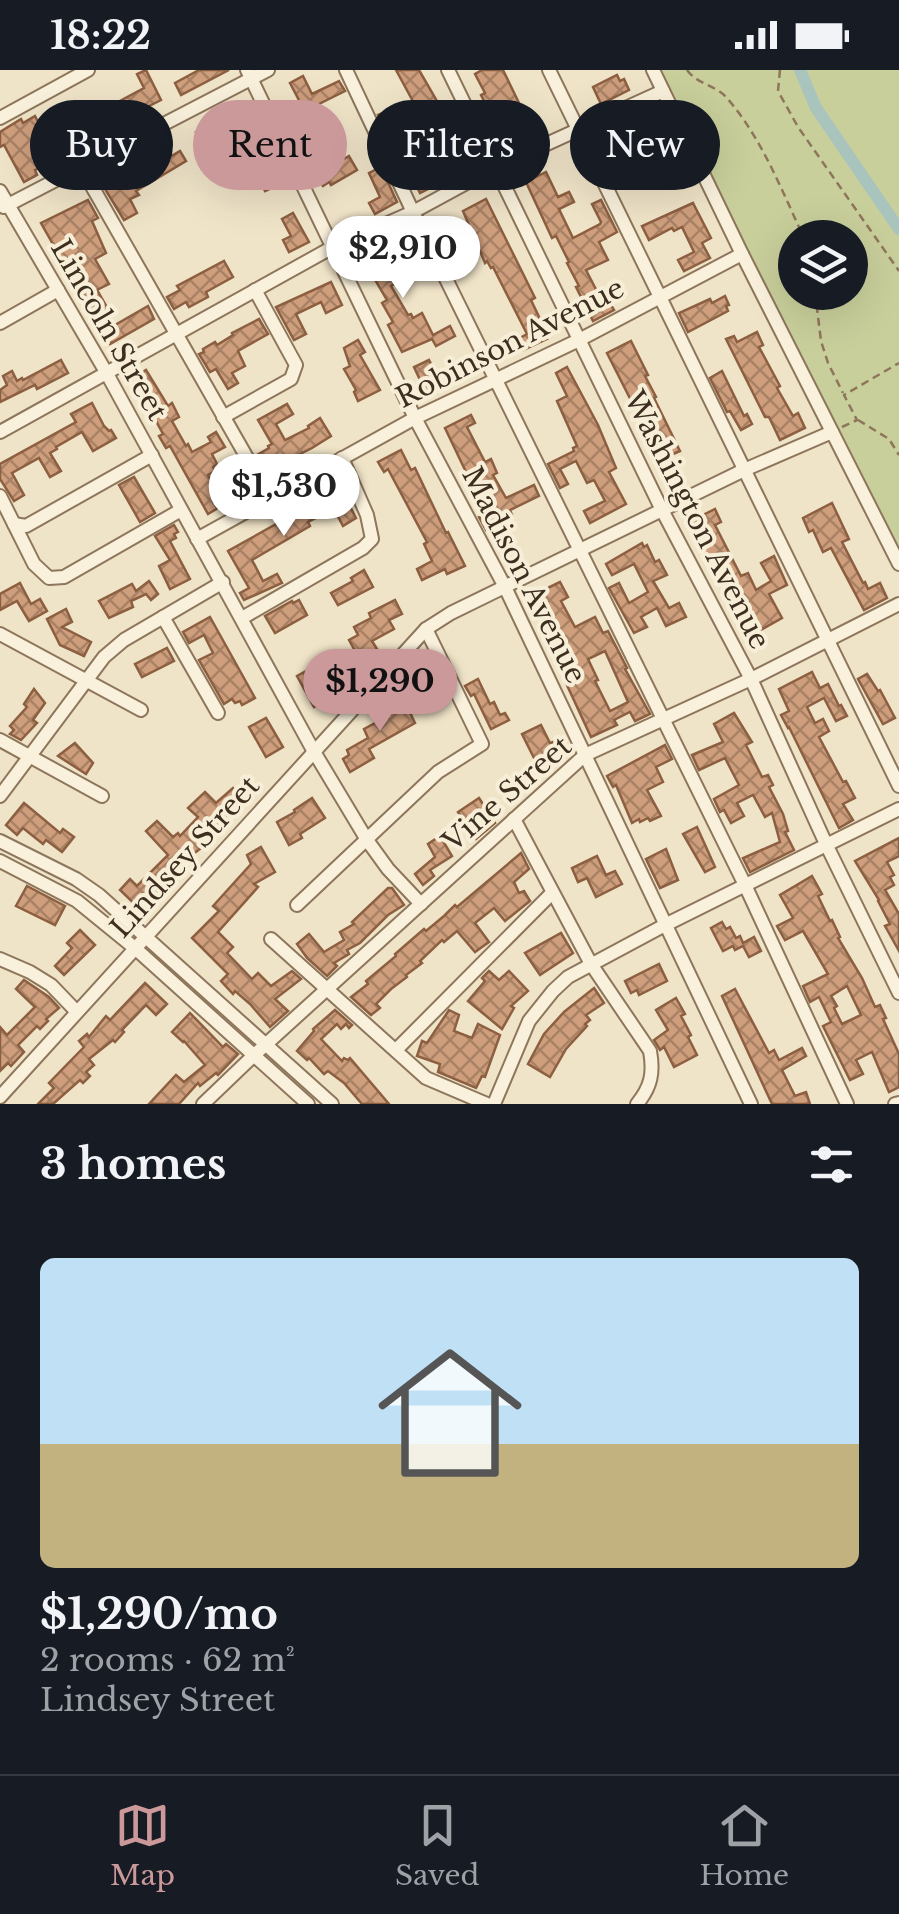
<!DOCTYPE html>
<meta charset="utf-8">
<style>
body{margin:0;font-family:"Libre Baskerville",serif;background:#20242c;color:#f1f3f6;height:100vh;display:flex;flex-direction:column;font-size:38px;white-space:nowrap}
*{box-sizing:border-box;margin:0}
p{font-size:32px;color:#9ea1a6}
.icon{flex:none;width:55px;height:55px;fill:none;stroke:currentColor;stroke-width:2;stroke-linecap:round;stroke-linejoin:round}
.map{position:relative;height:1034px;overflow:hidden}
.sheet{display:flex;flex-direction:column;background:#171b24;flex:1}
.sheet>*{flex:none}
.banner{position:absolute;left:30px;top:30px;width:840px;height:90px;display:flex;gap:20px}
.buttons{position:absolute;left:778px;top:150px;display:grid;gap:20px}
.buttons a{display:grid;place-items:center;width:90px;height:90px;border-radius:50%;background:#171b24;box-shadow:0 10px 40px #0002;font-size:50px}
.price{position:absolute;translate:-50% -85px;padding:0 22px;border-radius:35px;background:#fff;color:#222;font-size:32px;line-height:65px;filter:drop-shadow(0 2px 5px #0008)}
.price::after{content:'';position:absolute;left:50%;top:60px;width:30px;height:22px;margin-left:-15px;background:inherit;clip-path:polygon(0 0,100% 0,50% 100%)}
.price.on{background:#cc999b;color:#111}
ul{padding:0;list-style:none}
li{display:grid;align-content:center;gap:20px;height:530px;padding:0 40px}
li span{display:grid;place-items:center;height:310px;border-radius:15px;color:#555}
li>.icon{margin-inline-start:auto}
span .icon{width:180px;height:180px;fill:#fffc;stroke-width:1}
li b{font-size:42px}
h2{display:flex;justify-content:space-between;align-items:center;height:120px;padding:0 40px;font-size:42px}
.tag{padding:0 35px;border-radius:45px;background:#171b24;box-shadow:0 10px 40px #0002;font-size:35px;line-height:90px}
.tag.on{background:#cc999b;color:#111}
.status{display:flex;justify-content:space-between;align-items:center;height:70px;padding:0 50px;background:#171b24;direction:ltr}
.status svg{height:28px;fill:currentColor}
.menu{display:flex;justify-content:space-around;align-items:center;height:140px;border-top:2px solid #363941;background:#171b24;font-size:28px;color:#9ea1a6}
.menu a{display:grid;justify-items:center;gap:5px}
.menu .on{color:#cc999b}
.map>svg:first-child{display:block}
</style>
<div class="status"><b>18:22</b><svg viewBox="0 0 49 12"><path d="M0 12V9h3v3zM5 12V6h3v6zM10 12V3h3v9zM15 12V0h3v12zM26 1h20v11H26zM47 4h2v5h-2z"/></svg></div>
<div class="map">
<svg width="899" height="1034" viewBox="0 0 899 1034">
<defs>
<pattern id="building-cross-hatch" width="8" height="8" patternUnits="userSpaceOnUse" patternTransform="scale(2.5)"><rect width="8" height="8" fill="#cf9f7d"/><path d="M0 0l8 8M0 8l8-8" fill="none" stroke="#a98266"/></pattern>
</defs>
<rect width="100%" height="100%" fill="#f0e4c8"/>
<path fill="#c9cf9b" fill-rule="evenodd" d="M652,0H899V494ZM795,168H850V222H795Z"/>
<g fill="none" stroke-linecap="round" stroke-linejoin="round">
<path stroke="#a9c4bc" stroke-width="12" d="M800,0L816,38L899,159"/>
</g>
<g fill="url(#building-cross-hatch)" stroke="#8d5f41" stroke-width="2.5" fill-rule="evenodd">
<path d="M146,0L161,30L98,62L90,47L144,18L137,4Z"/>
<path d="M199,0H229L181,25L175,13Z"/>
<path d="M396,0H419L441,38L468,99L420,123L399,80L396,82L378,45L390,40L412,81L415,79L418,85L434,77L420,49L417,50L410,37L415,35Z"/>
<path d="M482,0H503L519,33L530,50L534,49L540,61L509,76L492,39L489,41L481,25L485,23L475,4Z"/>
<path d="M617,5L620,11L624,9L629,20L601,34L593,17Z"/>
<path d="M303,6L312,24L339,11L345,21L319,34L330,59L327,61L329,66L310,76L306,66L303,68L290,42L302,36L290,13Z"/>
<path d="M242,41L248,54L245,56L251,72L266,102L273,99L275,104L278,103L283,113L265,121L255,100L249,102L244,91L232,97L222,76L207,83L196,62Z"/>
<path d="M35,46L46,67L50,65L61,87L35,100L37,105L24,112L4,75L0,77V62L21,49L23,53Z"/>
<path d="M640,59L653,82L637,91L630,79L615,88L607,75L617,69L619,71Z"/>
<path d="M180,81L186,91L136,121L139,125L130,129L137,143L124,150L105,119L166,84L168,88Z"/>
<path d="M349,86L357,100L331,115L329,112L323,116L316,105Z"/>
<path d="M381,97L397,132L375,144L369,133L380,127L369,103Z"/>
<path d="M546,102L558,127L569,122L574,132L559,139L573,168L600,154L601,152L592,134L601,130L617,162L599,172L608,190L586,200L603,233L608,230L614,240L593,251L576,217L579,216L567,193L569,192L556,166L552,168L526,112Z"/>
<path d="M486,129L535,228L531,230L540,249L538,250L547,269L523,280L518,269L527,264L493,197L491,198L487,191L485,193L463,141Z"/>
<path d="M88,130L98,148L92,151L106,183L95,189L109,214L97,220L108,239L94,247L41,153Z"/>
<path d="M693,133L711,168L702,173L710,188L684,201L678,190L694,182L682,157L674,161L672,158L649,170L642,156Z"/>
<path d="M293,143L309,172L289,182L283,170L291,166L282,149Z"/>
<path d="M400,169L407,183L401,187L411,205L391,216L408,245L411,244L413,248L422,243L433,265L450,256L455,266L436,276L432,269L402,282L388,255L393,252L382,233L387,230L374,208L382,203L372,183Z"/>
<path d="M224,191L233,207L206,222L208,227L189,237L186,232L174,239L167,227L180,220L177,216Z"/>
<path d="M331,212L342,235L326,243L321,232L296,244L306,264L294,270L276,237Z"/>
<path d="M725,226L729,235L726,236L728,241L688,262L679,243L710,229L712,233Z"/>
<path d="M148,236L154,249L110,274L103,262Z"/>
<path d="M259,249L268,264L238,281L245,296L232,303L238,313L228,319L216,299L210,302L199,284L204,282L203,279L215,272L217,275L233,265L232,263Z"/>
<path d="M757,262L763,275L759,277L780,316L777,318L793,346L798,343L805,358L780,370L769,347H765L726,269L734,266L737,272Z"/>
<path d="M358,270L365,282L360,285L380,320L358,331L354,322L356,320L344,299L350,296L344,278Z"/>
<path d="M631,271L648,305L645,306L656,327L654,328L680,381L666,387L652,356L646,360L607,283Z"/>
<path d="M61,290L68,303L37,319L35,315L0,332V320L7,315L3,306L12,301L17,311L22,308L23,310Z"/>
<path d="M429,290L443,317L424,327L418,313L421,312L414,297Z"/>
<path d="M567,297L598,355L616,398L609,402L626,434L590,453L584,441L605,431L594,410L587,413L576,391L560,399L568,414L560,418L548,394L574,381L573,378L577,376L557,331L567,326L556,303Z"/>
<path d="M146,300L168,336L172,333L179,347L172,351L186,376L188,374L192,382L211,372L208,367L216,362L225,377L212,384L217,394L213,397L215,401L208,405L217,422L228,416L233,426L216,436L218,438L208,444L170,376L166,378L159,366L163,364L149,338L129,310Z"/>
<path d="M722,301L744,346L747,344L752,354L741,360L730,341L727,342L710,308Z"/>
<path d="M92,333L104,356L109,361L111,360L116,368L93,381L82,362L56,377L57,379L50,383L61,401L50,407L39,388L12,403L24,425L14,431L0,409V394L76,352L71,344Z"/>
<path d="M287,334L293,344L276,354L285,370L309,358L308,356L320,348L331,366L312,378L266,401L257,385L269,378L268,376L272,374L258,350Z"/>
<path d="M471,345L475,353L467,357L485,392L491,389L497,403L493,405L506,428L534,415L539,426L510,440L512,445L486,460L479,447L483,444L460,404L466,402L445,358Z"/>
<path d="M401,380L411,400L415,398L446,463L448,462L465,496L447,504L445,499L422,510L417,499L432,491L424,474L427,472L388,399L384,402L378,392Z"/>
<path d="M134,407L155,443L140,452L119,415Z"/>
<path d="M344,416L349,430L347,431L356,448L343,456L334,439L308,452L310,456L252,490L263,511L277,504L282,513L244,530L240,523L249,518L228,481Z"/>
<path d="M832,433L849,469L842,472L863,513L865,512L868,519L880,513L887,528L864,540L831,478L823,482L813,460L809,462L803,448Z"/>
<path d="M715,439L721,452L715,455L741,506L748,503L756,520L771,511L761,493L774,486L787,515L769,524L782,548L757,562L747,544L742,547L720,506L716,508L689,452Z"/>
<path d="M174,455L178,462L174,464L176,468L170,471L190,509L170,519L159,496L170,490L155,466Z"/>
<path d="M642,473L644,477L647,475L655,492L659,490L667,505L653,511L669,538L679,533L686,547L666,556L657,538L641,547L647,557L634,563L609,518L619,513L629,533L648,522L634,494L612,505L606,494Z"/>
<path d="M364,500L373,517L338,535L331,523L353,511L351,508Z"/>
<path d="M149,511L158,524L151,530L146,524L131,531L133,537L109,548L99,531L132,514L136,521Z"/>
<path d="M560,512L568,527L561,531L575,557L595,547L603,563L608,561L627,598L625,599L650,644L635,651L630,642L614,650L617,655L591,667L566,613L576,608L564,583L560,584L550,563L545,566L541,558L543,556L529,527ZM605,581L628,632L610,641L595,611L598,610L588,589Z"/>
<path d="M20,513L31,534L40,529L47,541L29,551L17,531L0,540V524Z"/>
<path d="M299,530L307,545L275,563L265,546L292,531L293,533Z"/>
<path d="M395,530L402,544L389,550L394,559L372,571L377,579L359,588L349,570L358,565L354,557L371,548L369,543Z"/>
<path d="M66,539L72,552L62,557L91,572L84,586L60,575L47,549Z"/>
<path d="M210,547L255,628L242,635L240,631L235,633L232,629L224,634L199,590L213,583L204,565L189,573L183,562Z"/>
<path d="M167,578L174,591L142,607L135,594Z"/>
<path d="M310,599L319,615L329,609L337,624L314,637L297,606Z"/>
<path d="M812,602L820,618L828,614L839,636L841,635L847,646L836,651L824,628L807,637L815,653L823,649L829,661L819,667L843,712L846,711L855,728L843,734L853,750L839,758L789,657L788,658L781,645L789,641L779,619Z"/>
<path d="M867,604L878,621L880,620L895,648L883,654L858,609Z"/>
<path d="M478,609L490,634L494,632L500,645L505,643L509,650L491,659L474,624L471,626L465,616Z"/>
<path d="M34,619L45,633L33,650L37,653L21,670L10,664L14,660L10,656L27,637L24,634Z"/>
<path d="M403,628L415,653L369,679L374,688L350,702L343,689L349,685L347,680L368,668L364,659L388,646L384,638Z"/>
<path d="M734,643L752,672L746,675L762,707L768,705L773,715L769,717L783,744L788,761L785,762L794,780L750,802L743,788L780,772L772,743L765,747L753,725L737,733L744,746L731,753L724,740L720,742L714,729L739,715L725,688L699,700L692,685L723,672L714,654Z"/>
<path d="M266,648L283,677L266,687L249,657Z"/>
<path d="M541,655L550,673L553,672L560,685L538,696L522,664Z"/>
<path d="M75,673L93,693L86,704L58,686Z"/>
<path d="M665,675L672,689L656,697L663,712L647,720L661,746L650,751L648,748L640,752L639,749L632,753L616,715L613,717L607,706Z"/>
<path d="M233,718L245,731L228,746L230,747L205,775L176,797L180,801L152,830L157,835L147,846L120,820L130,809L137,816L168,785L146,761L157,751L173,767L178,763L180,766L198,747L188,738L205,722L216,733Z"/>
<path d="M312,728L325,748L300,764L302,768L289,775L277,752L295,742L294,740Z"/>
<path d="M479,728L495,753L476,769L458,742Z"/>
<path d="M24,733L60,763L63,759L74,767L62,782L46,770L43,774L23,758L17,765L6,755Z"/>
<path d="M697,757L715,797L705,802L683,764Z"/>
<path d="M440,766L452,786L430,800L434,806L423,815L415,804L435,787L428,774Z"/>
<path d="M899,768V786L887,792L894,805L890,807L894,815L885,820L899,844V881L885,856L890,854L878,831L879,830L855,791Z"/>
<path d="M261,777L275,802L254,814L258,817L218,862L233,877L227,883L252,909L258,903L271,916L292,901L301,909L275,929L288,941L270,957L250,934L235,921L233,924L221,911L228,904L192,868L219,841L213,836L251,794L247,785Z"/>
<path d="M666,779L678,810L660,818L646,789Z"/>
<path d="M521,783L529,799L514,812L519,823L524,821L530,831L505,851L494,838L475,853L489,872L475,882L457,861L444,872L442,870L420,891L422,893L406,905L407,907L391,919L376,934L380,938L371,945L351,927L368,914L366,911L396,886L395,884L424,859L426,861L444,846L455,835L457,837Z"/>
<path d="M597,786L606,805L615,801L622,814L596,827L587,808L578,812L572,798Z"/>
<path d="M812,806L822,824L818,826L830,851L832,850L840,867L838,868L862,908L875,937L880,935L886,948L883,949L899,984V1017L889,1022L872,982L856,990L863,1004L850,1010L823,956L831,952L819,927L810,932L803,916L828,904L803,861L785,870L777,856L793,848L780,825ZM847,916L861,945L842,954L834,938L837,936L831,926Z"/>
<path d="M27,816L65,836L55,855L16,836Z"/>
<path d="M388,818H392L404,835L388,845L360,873L347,880L349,884L334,893L337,896L327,906L307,888L297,874L309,864L324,882L344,870L340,862L354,854L352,852Z"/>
<path d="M722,852L726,859L730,857L736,868L740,866L743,873L754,867L761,881L749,887L743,876L735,880L733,876L723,881L711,858Z"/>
<path d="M80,860L95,875L64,905L55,896L72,878L67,873Z"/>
<path d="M561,863L573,883L540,905L525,883Z"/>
<path d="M659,894L667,911L639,925L637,920L631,923L625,911Z"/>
<path d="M489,901L499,910L509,901L528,921L511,936L514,938L502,959L468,931L485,911L482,908Z"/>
<path d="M24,910L49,927L59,938L46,949L48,951L40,959L37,956L18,975L24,982L11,996L8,993L0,1001V957L7,965L35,937L16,919Z"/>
<path d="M145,913L167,934L156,945L146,935L122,960L124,962L115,972L113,970L89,989L94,995L86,1002L90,1006L83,1013L80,1010L53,1034H38L54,1018L49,1013L84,977L79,971L87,964L89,967L106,946L110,950Z"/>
<path d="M594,918L604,933L586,945L590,950L585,954L587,956L566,979L550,1007L528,994L544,964L564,942Z"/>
<path d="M735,919L769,983L774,980L779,990L802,978L806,986L782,1000L795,1026L806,1022L810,1034H772L722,926Z"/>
<path d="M676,928L685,944L681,946L691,965L688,967L697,985L674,997L664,977L660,980L654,970L668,960L656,940Z"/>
<path d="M335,940L352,955L349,958L346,954L341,959L337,954L321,969L342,991L344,988L348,990L350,988L389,1034H362L344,1013L328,1001L324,1004L309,988L307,990L297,981L314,961L313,959Z"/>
<path d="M449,940L459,945L454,961L472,968L478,954L500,965L485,1007L482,1006L476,1018L438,1002L440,994L417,986L422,971L427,973Z"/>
<path d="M190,943L223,977L226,974L238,984L218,1005L216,1003L200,1016L198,1013L179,1034H149L176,1005L184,1012L205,995L184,971L183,972L172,962Z"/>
</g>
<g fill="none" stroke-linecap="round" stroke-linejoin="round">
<g stroke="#8d765c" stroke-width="16">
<g id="minor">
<path d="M247,0L415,348L505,517L751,1034"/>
<path d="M346,0L413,142L745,815L847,1034"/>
<path d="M448,0L662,440L751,609L826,774L899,923"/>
<path d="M549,0L899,716"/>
<path d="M653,0L742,184L899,494"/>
<path d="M0,48L88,0"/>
<path d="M81,97L270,428"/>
<path d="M0,121L106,302L313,680L367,770L388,799L421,834"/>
<path d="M4,137L268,0"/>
<path d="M0,253L58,220"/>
<path d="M223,347L291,309L296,295L255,220"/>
<path d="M0,362L333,177L413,142L494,98L663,21"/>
<path d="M0,426L34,494L49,508L64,507L181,440"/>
<path d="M14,454L26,456L152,385"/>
<path d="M197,469L415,348L579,270L742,184"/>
<path d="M163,547L218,643"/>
<path d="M242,548L363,478L372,469L367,445L342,388"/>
<path d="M0,564L141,640"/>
<path d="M0,670L102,726"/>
<path d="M0,726L104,587L124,570L223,512"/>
<path d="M514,749L591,894L650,981C654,1003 651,1017 637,1034"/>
<path d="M0,771L76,809L99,825L332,1034"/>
<path d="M0,791L77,831L136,879L308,1034"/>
<path d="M297,835L438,702L482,674L426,559"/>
<path d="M271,869L426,1008L487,1034"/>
<path d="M0,889L30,902L51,915L77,942"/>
<path d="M396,980L552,823"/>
<path d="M0,1027L426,559L451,543L744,400L832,362"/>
<path d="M203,1034L253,986L585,685L751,609L899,534"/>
<path d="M494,1034L529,951L553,921L568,907L665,855L899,739"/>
<path d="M895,1034L899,1033"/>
</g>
</g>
<g stroke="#8d765c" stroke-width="2.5" stroke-dasharray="8 5" stroke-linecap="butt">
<path d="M687,0C697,14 715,15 726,27C762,68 781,119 804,168"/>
<path d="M780,0L778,21L798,57L899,201"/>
<path d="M815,222L821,271L828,293L843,323"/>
<path d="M858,350L889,369L899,385"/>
<path d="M842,357L857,350L844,325L899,293"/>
</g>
<use href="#minor" stroke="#faf1dc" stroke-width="12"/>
</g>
<g text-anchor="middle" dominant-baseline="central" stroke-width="8" stroke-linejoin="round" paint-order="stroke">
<g font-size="28" fill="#3d2e20" stroke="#f7eed8">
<text transform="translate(109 260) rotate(60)">Lincoln Street</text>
<text transform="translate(510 273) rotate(-27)">Robinson Avenue</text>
<text transform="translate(697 450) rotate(63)">Washington Avenue</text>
<text transform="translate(524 505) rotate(63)">Madison Avenue</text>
<text transform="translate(507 724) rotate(-41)">Vine Street</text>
<text transform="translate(185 787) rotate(-48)">Lindsey Street</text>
</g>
</g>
</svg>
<div class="buttons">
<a><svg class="icon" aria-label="layers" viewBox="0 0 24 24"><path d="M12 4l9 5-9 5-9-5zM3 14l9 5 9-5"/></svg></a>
</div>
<b class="price" style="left:403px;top:231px">$2,910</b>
<b class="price" style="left:284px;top:469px">$1,530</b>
<b class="price on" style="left:380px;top:664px">$1,290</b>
<div class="banner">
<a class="tag">Buy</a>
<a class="tag on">Rent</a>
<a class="tag">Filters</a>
<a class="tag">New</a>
</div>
</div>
<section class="sheet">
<h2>3 homes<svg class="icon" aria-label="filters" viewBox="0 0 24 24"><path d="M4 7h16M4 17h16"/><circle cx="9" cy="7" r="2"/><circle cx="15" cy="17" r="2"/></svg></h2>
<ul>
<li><span style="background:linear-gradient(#bfe0f5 60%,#c2b280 0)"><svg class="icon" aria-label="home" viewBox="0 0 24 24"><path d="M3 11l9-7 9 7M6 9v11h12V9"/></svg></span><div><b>$1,290/mo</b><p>2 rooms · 62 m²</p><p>Lindsey Street</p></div></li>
</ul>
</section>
<nav class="menu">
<a class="on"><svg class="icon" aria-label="map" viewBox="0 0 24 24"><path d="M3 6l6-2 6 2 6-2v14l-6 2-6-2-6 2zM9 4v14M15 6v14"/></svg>Map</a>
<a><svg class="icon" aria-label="saved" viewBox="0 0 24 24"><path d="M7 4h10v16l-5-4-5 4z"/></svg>Saved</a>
<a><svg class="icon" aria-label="home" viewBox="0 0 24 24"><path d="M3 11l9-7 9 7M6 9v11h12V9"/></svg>Home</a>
</nav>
